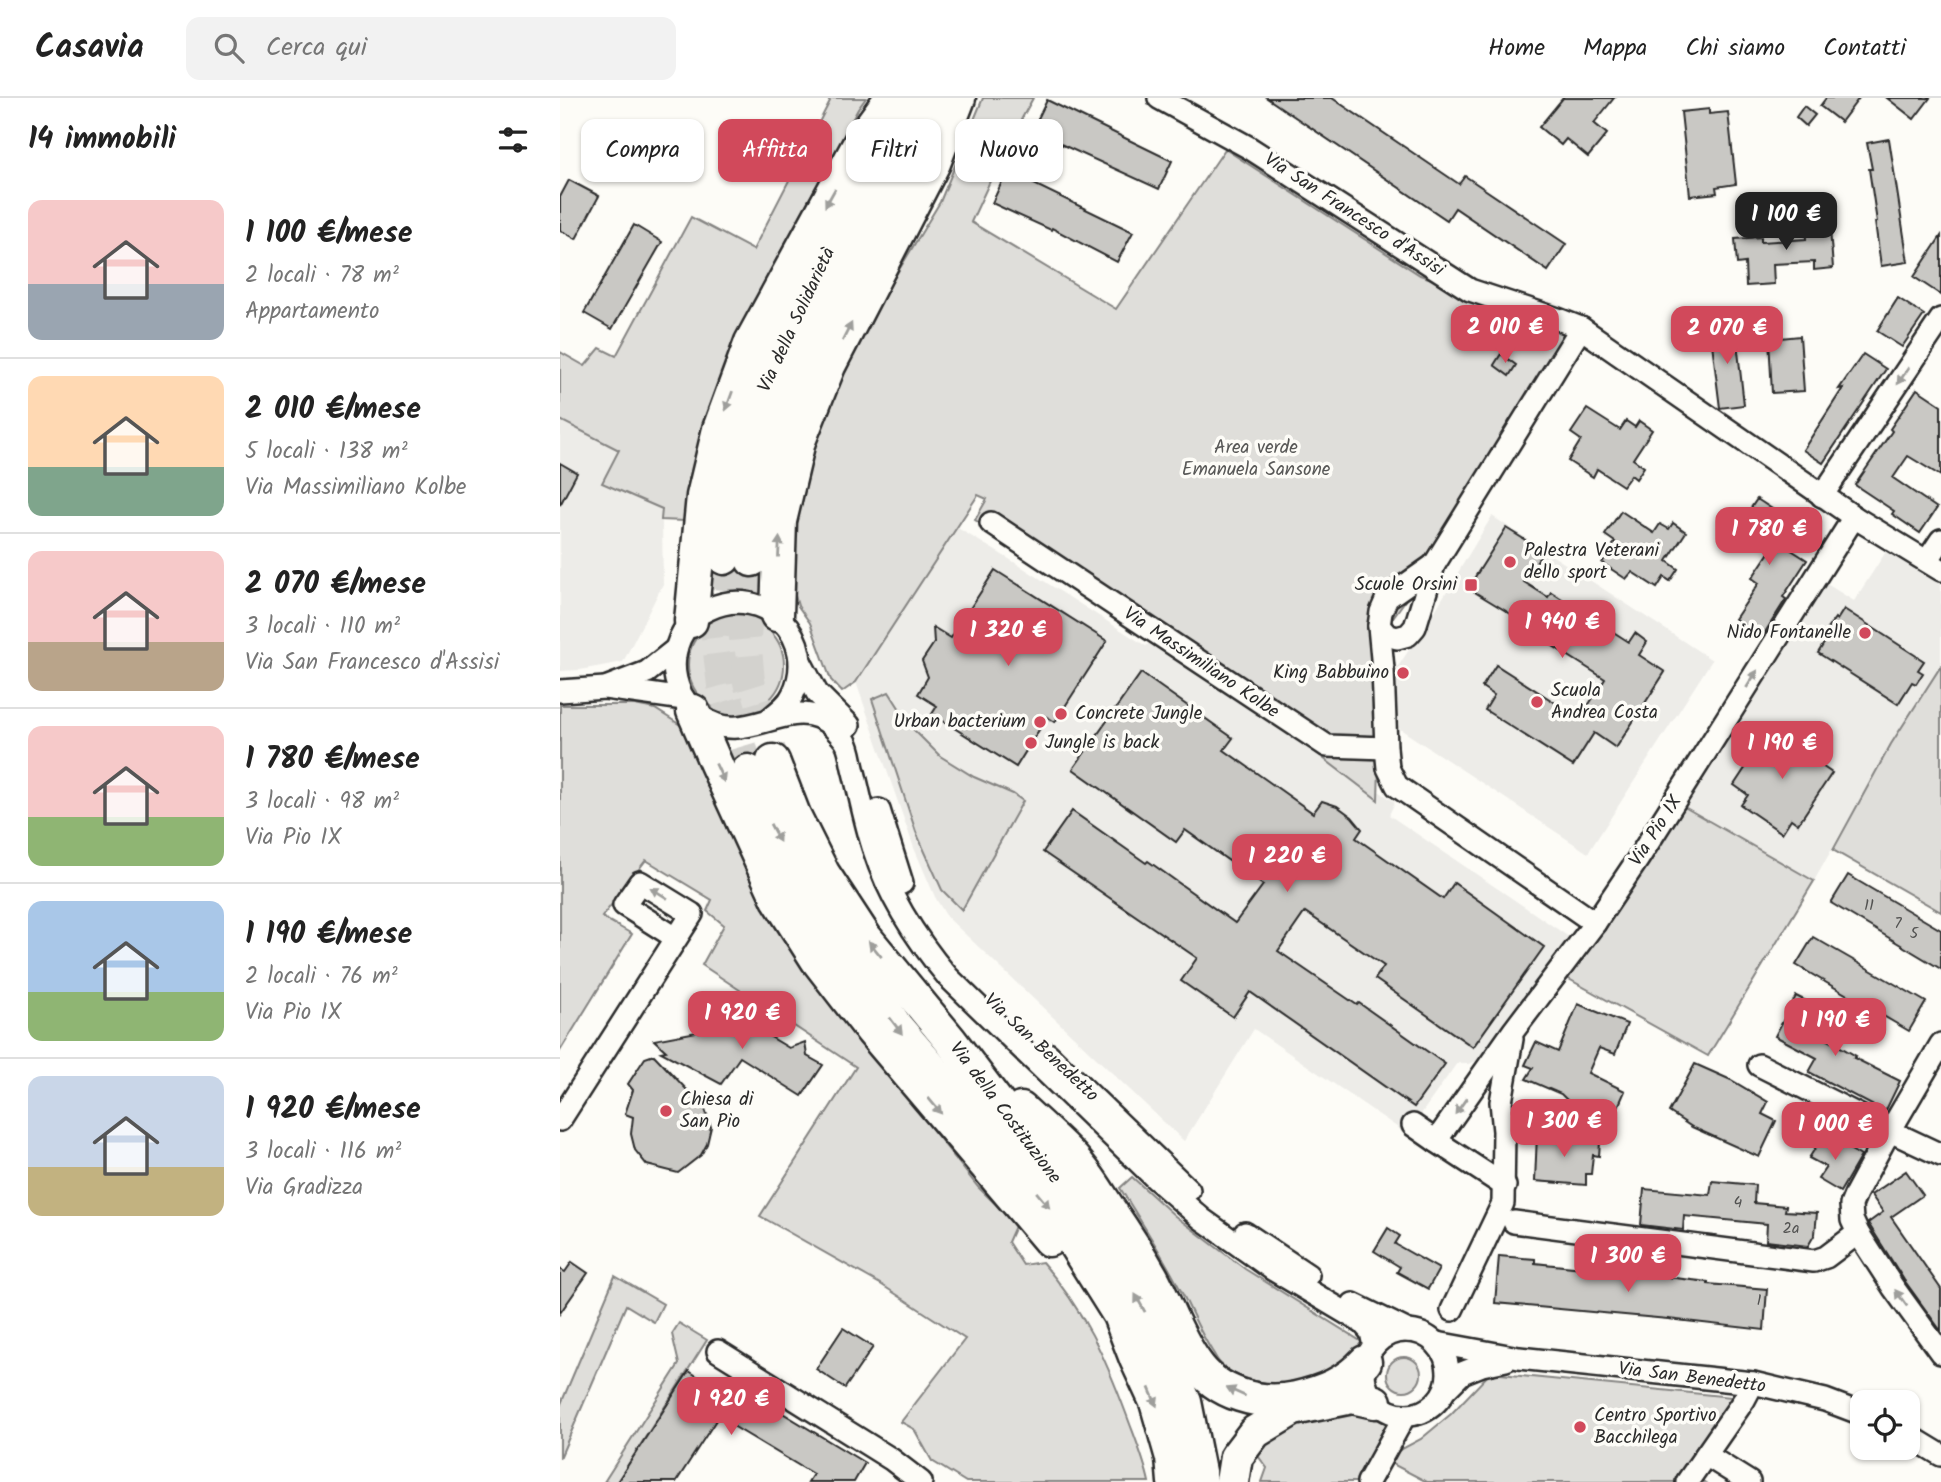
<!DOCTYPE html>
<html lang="it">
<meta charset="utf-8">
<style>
body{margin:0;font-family:Kalam,sans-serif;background:#f2f2f2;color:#222;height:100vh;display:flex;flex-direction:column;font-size:26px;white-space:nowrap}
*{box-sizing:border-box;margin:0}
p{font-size:23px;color:#767676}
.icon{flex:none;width:38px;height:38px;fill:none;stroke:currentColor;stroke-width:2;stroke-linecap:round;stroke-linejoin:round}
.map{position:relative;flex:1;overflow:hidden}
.details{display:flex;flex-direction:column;background:#fff;width:560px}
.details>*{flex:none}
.top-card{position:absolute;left:21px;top:21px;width:665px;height:63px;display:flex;gap:14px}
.buttons{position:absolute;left:1290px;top:1292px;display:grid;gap:14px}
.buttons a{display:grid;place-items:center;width:70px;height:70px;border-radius:14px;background:#fff;box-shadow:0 2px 5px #0004;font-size:35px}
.price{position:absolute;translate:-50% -60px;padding:0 16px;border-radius:14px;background:#d1495b;color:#fff;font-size:23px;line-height:46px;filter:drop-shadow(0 2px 4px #0008)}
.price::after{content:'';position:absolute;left:50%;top:42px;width:21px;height:16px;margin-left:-10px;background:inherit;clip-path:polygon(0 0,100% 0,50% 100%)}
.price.selected{background:#222;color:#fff}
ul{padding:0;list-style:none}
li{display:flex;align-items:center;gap:21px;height:175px;padding:0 28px}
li+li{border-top:2px solid #e0e0e0}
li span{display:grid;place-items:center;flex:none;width:196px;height:140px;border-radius:14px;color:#555}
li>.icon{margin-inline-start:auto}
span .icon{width:84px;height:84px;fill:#fffc;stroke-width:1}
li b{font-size:30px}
h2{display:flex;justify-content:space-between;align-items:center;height:84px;padding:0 28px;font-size:30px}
.pill{padding:0 24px;border-radius:14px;background:#fff;box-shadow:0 2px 5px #0004;font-size:24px;line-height:63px}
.pill.selected{background:#d1495b;color:#fff}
header{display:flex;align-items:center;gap:42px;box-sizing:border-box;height:98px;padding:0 35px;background:#fff;border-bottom:2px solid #e0e0e0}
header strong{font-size:33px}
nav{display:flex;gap:38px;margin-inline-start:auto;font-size:24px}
.search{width:490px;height:63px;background:#f2f2f2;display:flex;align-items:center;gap:18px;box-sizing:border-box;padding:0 24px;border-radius:14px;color:#767676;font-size:26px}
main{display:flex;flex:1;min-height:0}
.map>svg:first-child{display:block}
</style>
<header>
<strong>Casavia</strong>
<div class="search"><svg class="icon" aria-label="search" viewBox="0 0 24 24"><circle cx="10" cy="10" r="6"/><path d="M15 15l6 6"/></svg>Cerca qui</div>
<nav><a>Home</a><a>Mappa</a><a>Chi siamo</a><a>Contatti</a></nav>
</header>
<main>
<section class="details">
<h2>14 immobili<svg class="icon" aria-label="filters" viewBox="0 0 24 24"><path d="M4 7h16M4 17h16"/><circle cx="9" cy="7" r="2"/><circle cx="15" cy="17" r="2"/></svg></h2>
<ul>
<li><span style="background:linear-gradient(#f6c9c9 60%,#9aa5b1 0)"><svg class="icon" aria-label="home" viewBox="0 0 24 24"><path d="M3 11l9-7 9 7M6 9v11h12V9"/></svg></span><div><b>1 100 €/mese</b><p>2 locali · 78 m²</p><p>Appartamento</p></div></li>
<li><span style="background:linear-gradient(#ffd9b3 65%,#7fa58c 0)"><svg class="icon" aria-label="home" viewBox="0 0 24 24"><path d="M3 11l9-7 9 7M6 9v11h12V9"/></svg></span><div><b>2 010 €/mese</b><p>5 locali · 138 m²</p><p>Via Massimiliano Kolbe</p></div></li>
<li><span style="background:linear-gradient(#f6c9c9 65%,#b9a48a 0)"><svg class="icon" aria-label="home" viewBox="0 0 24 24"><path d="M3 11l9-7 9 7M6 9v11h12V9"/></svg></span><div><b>2 070 €/mese</b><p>3 locali · 110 m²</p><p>Via San Francesco d'Assisi</p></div></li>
<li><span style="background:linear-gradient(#f6c9c9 65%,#8fb573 0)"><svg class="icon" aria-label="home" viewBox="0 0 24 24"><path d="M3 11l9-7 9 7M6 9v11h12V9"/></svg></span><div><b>1 780 €/mese</b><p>3 locali · 98 m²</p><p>Via Pio IX</p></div></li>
<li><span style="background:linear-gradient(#a9c7e8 65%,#8fb573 0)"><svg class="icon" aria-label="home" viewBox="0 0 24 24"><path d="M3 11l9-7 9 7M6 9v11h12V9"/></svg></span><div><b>1 190 €/mese</b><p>2 locali · 76 m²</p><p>Via Pio IX</p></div></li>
<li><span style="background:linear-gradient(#c9d6e8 65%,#c2b280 0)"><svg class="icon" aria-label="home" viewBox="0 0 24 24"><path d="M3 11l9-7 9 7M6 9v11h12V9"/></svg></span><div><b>1 920 €/mese</b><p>3 locali · 116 m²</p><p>Via Gradizza</p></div></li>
</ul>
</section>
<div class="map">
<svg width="1381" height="1384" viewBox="0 0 1381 1384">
<rect width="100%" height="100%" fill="#fdfcf7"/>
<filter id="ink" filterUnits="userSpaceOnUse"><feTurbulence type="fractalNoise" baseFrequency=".0143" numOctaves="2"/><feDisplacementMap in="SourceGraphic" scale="14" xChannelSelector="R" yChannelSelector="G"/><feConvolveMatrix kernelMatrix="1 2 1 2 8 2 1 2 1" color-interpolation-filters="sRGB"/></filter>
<g filter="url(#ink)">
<g fill="#edece8">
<path d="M0,254L101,362L103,486L63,564L20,572L0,573Z"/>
<path d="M932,418L1152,562L1028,755L828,623L827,585L873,516Z"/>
<path d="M396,429L454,464L586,548L593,541L835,704L829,717L1009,839L926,958L920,962L908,966L897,965L847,1036L694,931L624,1043L387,819L375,799L354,750L296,584Z"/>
<path d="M1327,452L1381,486V568L1331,646L1254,783L1119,706L1262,483L1294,503Z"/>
</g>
<g fill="#dfdeda" stroke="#858482" stroke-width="2">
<path d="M266,0H306L298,11L203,186L153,298L136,355L125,423L101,422L102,411L42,385L59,352L0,322V254L25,268L40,250L56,258L131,119L193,152L270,3Z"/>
<path d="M423,0H473L443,55L411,124L556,211L665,51L860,177L986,220L1010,242L921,398L823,533L818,702L674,592L415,422L427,401L418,397L296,584L282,594L271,582L250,525L238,508L232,487L229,441L260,324L314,213L380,104Z"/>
<circle cx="176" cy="567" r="48"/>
<path d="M1381,568V814L1273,752L1331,646Z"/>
<path d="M329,594L352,630L380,658L414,679L453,696L463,703L402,812L382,792L356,734L312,601Z"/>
<path d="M0,607H75L95,611L125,630L304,945L418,1089L456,1126L448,1144L463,1167L482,1164C524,1212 545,1259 567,1318C575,1340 584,1361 589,1384H406L372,1363L354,1331L341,1324L405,1241L322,1187L200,1118L296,969L142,867L164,827L147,813L152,802L86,762L42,819L72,836L0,953Z"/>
<path d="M1119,706L1254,783L1148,958L998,875Z"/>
<path d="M572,1079L615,1118L685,1171L802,1244C792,1268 770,1274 747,1281C720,1290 682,1286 661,1266C657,1263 655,1257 652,1253C639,1233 631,1212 620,1191C602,1156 581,1123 560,1090Z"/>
<path d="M55,1178L103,1206L94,1224L66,1207L0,1360V1308Z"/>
<path d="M119,1225L147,1242L57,1384H44L119,1266L112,1236Z"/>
<circle cx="844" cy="1276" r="17"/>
<path d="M930,1275L1182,1300L1134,1378L1144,1384H867L823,1361L861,1341L891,1316Z"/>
<path d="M747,1314L819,1315L827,1324L797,1384H702L707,1370L695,1354Z"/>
</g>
<g fill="#c9c8c4" stroke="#2b2b2b" stroke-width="2">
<path d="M707,0H772L899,86L905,78L1006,146L988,173L895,110L887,122Z"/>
<path d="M1003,0H1054L1034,25L1047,36L1028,59L1006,41L1001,47L979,29Z"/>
<path d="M1266,0H1299L1281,24L1260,8Z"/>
<path d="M1327,0H1370L1354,21Z"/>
<path d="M487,2L612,63L599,91L472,33Z"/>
<path d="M1244,8L1255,17L1246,28L1236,19Z"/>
<path d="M1149,11V16L1168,14L1176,86L1156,89L1157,95L1130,98L1121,14Z"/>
<path d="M1329,41L1348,164L1321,168L1315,124H1317L1309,71H1312L1307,45Z"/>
<path d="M447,73L573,134L557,164L492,130L491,132L432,105Z"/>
<path d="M9,82L39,98L16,141L0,132V99Z"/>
<path d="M1269,118L1273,170L1254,172V164L1213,166L1214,186L1186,188L1185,165L1177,166L1175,141L1201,139V144L1246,141L1245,120Z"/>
<path d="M74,127L102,144L52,231L24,215Z"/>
<path d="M1381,138V197L1354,179Z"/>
<path d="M1338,200L1364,217L1342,249L1317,233Z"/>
<path d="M1175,226L1184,307L1160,310L1150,229Z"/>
<path d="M1240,238L1244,293L1212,295L1209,241Z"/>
<path d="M941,256L956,267L949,278L934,267Z"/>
<path d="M1303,256L1326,271L1263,365L1243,352L1283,290L1279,291Z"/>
<path d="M1357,291L1381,307V378L1348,358L1333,380L1377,410L1360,435L1332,416L1334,413L1295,387L1332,333L1330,331Z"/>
<path d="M1027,311L1060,332L1066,323L1075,329L1079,323L1092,332L1073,361L1084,369L1076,381L1071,377L1063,388L1037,371L1033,379L1008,363L1021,342L1011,335Z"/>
<path d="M0,365L17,375L0,407Z"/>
<path d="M1197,401L1235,426L1222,446L1247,462L1223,499L1226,501L1202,539L1175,521L1199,485L1192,480L1212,450L1178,429Z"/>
<path d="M1061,413L1094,435L1100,426L1109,431L1113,425L1126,434L1107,463L1118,471L1110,483L1104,479L1097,490L1072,474L1066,481L1042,465L1055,444L1045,437Z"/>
<path d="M946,430L983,453L964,484L988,499L991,494L1069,544L1075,535L1087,544L1079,557L1105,574L1056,650L1034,635L1013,668L925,612L934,597L922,589L936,567L1013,616L1017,610L1024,614L1045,581L966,531L969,527L908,490Z"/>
<path d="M435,472L547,543L495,624L487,619L456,669L372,616L377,608L358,596L368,579L362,563L374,545L373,529L391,540Z"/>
<path d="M1284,511L1364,563L1358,572L1363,575L1356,586L1352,584L1338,606L1258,555L1271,534L1267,531L1275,520L1277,522Z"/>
<path d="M581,575L673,640L664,652L753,715L762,703L777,708L792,719L802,731L796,740L883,801L894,785L984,849L913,949L815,881L824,868L745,814L718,853L797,907L799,905L885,966L854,1009L690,894L673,919L621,883L637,860L483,754L512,713L586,765L588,763L675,825L703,787L625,732L616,744L513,671Z"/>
<path d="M1222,633L1261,657L1256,664L1272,675L1238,726L1231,721L1222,735L1181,707L1188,697L1174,687L1207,637L1216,642Z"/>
<path d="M1288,777L1381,832V871L1271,805Z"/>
<path d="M1253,839L1366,904L1349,933L1236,867Z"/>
<path d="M1236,898L1264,912L1253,933L1296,958L1294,960L1340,983L1325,1014L1249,974L1257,960L1215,938Z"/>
<path d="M170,903L206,923L199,932L229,950L245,944L247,958L263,967L242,998L180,959L161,986L101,954L106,953L94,942L158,930V913Z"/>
<path d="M1018,906L1067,926L1055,956L1039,950L1028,975L1065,993L1051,1025L1024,1011L1022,1017L1001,996L966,981L973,970L965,967L976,944L998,954Z"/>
<path d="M94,957L145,1011L151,1029L147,1046L141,1057L118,1075L87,1067L75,1052L71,1036L73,1019L65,1016L73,992L68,986L85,960Z"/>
<path d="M1135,966L1171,982L1208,1004L1202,1016L1216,1023L1199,1059L1132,1029L1109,1014Z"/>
<path d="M977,1036L1013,1039L1012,1043L1040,1044L1039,1058L1033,1057L1031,1076H1026V1087L975,1083Z"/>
<path d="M1264,1036L1301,1058L1280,1094L1258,1081L1266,1069L1249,1060Z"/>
<path d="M1346,1073L1363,1097L1331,1119L1381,1191V1233L1344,1182L1308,1125L1323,1114L1311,1097Z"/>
<path d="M1152,1083L1195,1087L1194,1105L1226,1108L1225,1113L1257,1115L1255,1136L1248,1148L1206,1143L1207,1126L1124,1118L1123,1132L1081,1127L1084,1091L1150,1097Z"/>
<path d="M828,1130L840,1138L835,1146L879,1171L868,1191L837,1174L840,1169L814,1153Z"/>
<path d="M939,1158L975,1161V1165L1090,1177L1148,1184V1186L1207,1191L1204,1232L1108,1221L935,1205Z"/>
<path d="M12,1164L28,1175L0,1215V1171L5,1174Z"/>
<path d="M283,1230L313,1249L285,1290L256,1271Z"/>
<path d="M129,1273L189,1312L196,1299L305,1365L294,1384H248L253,1376L158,1319L116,1384H57Z"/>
</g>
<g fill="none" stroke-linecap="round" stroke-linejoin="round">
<g stroke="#d3d2ce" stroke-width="32" stroke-dasharray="32 16" stroke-linecap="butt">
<path d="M164,460L157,538L163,587L188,673"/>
<path d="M192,462L185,539L189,584L213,663"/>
</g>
<g stroke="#2b2b2b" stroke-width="26">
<g id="minor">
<path d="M599,0L688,49L910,192L998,221L1021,230L1294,419L1381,472"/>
<path d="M1262,398L1381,221"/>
<path d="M431,425L767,648L826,650"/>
<path d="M1367,463L1381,442"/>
<path d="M874,467L827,500L821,514L819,528L823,571L826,650L828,670L837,688L1035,825"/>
<path d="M819,528L827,537L837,540L848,537L855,529L874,467L1021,230"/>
<path d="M241,565L257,595L289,627"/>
<path d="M48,589L87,574L116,551"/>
<path d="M0,593L45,590L124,601"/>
<path d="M208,622C218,614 228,607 233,596C260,540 204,485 149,511C136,516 126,527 120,540C112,559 112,577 121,596C126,606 133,613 142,619C186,652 231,592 272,628C276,632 283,639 286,644C290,651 291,662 293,670C300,697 305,725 314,752C329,799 356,841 388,879L595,1080L642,1121L712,1171L803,1225L811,1234L814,1248"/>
<path d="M319,712L342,785"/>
<path d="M1381,946L1323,1045L1296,1095L1291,1107L1292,1122L1298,1135L1333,1189L1381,1255"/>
<path d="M488,956L629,1092"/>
<path d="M1199,967L1330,1033L1381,1057"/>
<path d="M0,1022L132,816L80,784L64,807L116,840"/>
<path d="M853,1027L876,1043"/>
<path d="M945,1088L876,1043L954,932L1035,825L1078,761L1294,419"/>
<path d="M954,1124L1254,1163L1266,1159L1298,1135"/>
<path d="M685,1135L748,1177"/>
<path d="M793,1206L848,1233"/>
<path d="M892,1212L943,1105L944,1033L941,1004L952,941"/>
<circle cx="846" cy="1275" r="42"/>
<path d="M877,1245L959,1260L1193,1285L1265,1302L1302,1316"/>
<path d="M158,1253L331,1361L361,1384"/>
<path d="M886,1291L902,1275L922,1267L946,1262"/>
<path d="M1348,1337L1381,1357"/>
<path d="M1146,1357L1189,1384"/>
<path d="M808,1384L845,1317"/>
<path d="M1127,1384L1184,1302L1193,1285"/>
</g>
</g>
<g stroke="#2b2b2b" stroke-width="37">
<g id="highway">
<path d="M164,460C169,428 172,391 180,360C216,231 290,116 354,0"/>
<path d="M192,462L211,352L236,280L277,191L379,0"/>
<path d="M217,517L220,423L239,343L269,268L374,65L399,0"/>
<path d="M131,523L143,398L159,331L191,244L304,37L331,0"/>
<path d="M133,613L156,666L218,801L257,862L312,933L489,1142"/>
<path d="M213,663L234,717L263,775L305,839L390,942L550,1153L584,1212L625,1304L641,1384"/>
<path d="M188,673L203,713L250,800L336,928L496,1117L559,1217L576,1261L596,1304L612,1360L614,1384"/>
<path d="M461,1011C477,1026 493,1040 508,1055C524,1071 537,1092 549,1111C564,1133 579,1156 592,1179C607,1207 617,1239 636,1265C657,1296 700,1308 736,1300C763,1294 786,1285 805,1264"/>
<path d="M672,1384L676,1359L695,1334L733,1311L792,1299L815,1304"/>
</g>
</g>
<use href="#minor" stroke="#fdfcf7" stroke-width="21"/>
<use href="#highway" stroke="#fdfcf7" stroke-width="32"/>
</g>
<defs><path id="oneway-solid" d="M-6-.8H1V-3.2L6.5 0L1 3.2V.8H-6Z" transform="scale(1.75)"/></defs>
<g fill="#9e9e9b">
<use href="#oneway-solid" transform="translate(270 100) rotate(119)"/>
<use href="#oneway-solid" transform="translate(287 234) rotate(-63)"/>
<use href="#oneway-solid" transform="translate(1343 278) rotate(124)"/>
<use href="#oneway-solid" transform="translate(169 303) rotate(110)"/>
<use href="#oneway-solid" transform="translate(219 449) rotate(-87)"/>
<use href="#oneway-solid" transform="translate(1192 581) rotate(-58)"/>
<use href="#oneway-solid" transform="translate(160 675) rotate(65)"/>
<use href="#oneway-solid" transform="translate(215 735) rotate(62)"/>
<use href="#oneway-solid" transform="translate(99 795) rotate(-148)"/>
<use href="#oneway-solid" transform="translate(315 851) rotate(-129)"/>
<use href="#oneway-solid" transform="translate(336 928) rotate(53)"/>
<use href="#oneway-solid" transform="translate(375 1008) rotate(50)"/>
<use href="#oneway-solid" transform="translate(901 1008) rotate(125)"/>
<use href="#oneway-solid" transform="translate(483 1102) rotate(50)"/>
<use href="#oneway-solid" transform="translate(1341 1200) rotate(-126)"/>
<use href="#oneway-solid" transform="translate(580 1205) rotate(-119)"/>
<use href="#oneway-solid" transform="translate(676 1294) rotate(-156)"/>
<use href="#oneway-solid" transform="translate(593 1299) rotate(67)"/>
</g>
</g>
<g fill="#d1495b" stroke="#fdfcf7" stroke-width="2.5">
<circle cx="950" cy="464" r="7"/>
<rect x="904" y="480" width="14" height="14" rx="3.5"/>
<circle cx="1305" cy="535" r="7"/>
<circle cx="843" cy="575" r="7"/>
<circle cx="977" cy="604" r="7"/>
<circle cx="501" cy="616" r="7"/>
<circle cx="480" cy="624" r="7"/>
<circle cx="471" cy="645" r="7"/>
<circle cx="106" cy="1013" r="7"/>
<circle cx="1020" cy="1329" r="7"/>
</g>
<g text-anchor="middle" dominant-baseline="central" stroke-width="7" stroke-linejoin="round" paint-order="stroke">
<g font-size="16" fill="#525251">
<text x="1309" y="807">11</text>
<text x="1338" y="825">7</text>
<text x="1354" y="835">5</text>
<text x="1178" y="1104">4</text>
<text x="1231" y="1130">2a</text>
<text x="1199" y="1202">1</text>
</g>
<g font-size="19" fill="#2b2b2b" stroke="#fdfcf7">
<text transform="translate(794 117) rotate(33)">Via San Francesco d'Assisi</text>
<text transform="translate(237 222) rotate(-65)">Via della Solidarietà</text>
<text transform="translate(641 565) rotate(34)">Via Massimiliano Kolbe</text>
<text transform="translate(1096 733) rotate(-57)">Via Pio IX</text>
<text transform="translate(481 950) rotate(43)">Via San Benedetto</text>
<text transform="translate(445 1015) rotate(53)">Via della Costituzione</text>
<text transform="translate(1132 1280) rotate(7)">Via San Benedetto</text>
</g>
<g font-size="19" fill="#585857" stroke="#fdfcf7">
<text x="696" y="350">Area verde<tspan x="696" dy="22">Emanuela Sansone</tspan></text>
</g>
<g font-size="19" fill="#2b2b2b" stroke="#fdfcf7" text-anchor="start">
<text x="964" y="453">Palestra Veterani<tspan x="964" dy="22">dello sport</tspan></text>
<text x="897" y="487" text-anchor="end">Scuole Orsini</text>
<text x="1291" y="535" text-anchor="end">Nido Fontanelle</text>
<text x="829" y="575" text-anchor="end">King Babbuino</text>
<text x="991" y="593">Scuola<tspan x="991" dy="22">Andrea Costa</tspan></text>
<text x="515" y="616">Concrete Jungle</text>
<text x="466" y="624" text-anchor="end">Urban bacterium</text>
<text x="485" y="645">Jungle is back</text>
<text x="120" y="1002">Chiesa di<tspan x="120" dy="22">San Pio</tspan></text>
<text x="1034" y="1318">Centro Sportivo<tspan x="1034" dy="22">Bacchilega</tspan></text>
</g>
</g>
</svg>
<div class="buttons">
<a><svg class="icon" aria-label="locate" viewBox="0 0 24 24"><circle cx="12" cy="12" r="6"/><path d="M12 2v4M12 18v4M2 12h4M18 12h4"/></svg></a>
</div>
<b class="price selected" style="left:1226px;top:154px">1 100 €</b>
<b class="price" style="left:945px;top:267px">2 010 €</b>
<b class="price" style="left:1167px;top:268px">2 070 €</b>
<b class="price" style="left:1209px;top:469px">1 780 €</b>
<b class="price" style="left:1002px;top:562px">1 940 €</b>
<b class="price" style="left:448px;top:570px">1 320 €</b>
<b class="price" style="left:1222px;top:683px">1 190 €</b>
<b class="price" style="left:727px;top:796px">1 220 €</b>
<b class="price" style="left:182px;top:953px">1 920 €</b>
<b class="price" style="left:1275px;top:960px">1 190 €</b>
<b class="price" style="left:1004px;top:1061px">1 300 €</b>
<b class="price" style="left:1275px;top:1064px">1 000 €</b>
<b class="price" style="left:1068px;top:1196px">1 300 €</b>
<b class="price" style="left:171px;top:1339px">1 920 €</b>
<div class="top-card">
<a class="pill">Compra</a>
<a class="pill selected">Affitta</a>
<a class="pill">Filtri</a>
<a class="pill">Nuovo</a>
</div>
</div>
</main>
